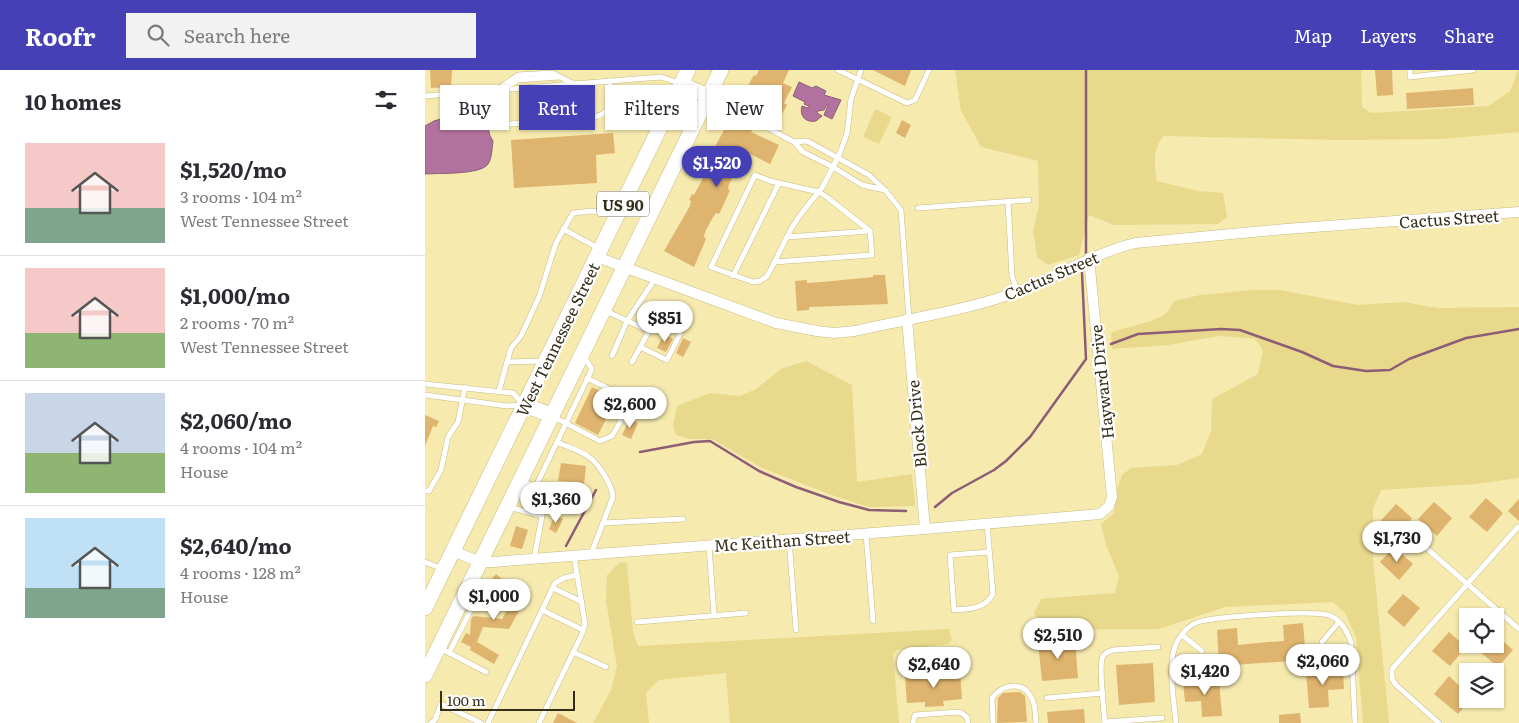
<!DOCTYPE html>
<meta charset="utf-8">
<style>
body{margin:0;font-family:Literata,serif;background:#f2f2f3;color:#2b2b33;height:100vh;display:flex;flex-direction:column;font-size:19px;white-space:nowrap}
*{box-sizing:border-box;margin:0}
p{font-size:16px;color:#7c7c81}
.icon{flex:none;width:28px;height:28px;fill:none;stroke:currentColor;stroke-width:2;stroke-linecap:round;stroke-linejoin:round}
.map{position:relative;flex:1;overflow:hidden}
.sheet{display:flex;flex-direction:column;background:#fff;width:425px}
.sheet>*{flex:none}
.banner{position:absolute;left:15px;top:15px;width:475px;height:45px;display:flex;gap:10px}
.buttons{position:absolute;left:1034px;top:538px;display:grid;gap:10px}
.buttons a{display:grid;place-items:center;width:45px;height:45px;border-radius:0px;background:#fff;box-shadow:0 1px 4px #0004;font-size:25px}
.scale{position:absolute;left:15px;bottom:12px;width:135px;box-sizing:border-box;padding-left:5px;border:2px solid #342f18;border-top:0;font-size:14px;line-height:18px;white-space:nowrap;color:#342f18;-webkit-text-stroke:4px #fff;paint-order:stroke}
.price{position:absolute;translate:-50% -42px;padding:0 11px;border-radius:18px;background:#fff;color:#222;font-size:16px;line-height:32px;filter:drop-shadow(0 1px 2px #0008)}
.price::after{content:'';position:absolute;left:50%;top:30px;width:15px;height:11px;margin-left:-8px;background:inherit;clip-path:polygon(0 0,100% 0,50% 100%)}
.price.selected{background:#4540b6;color:#fff}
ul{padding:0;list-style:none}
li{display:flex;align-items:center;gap:15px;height:125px;padding:0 25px}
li+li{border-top:1px solid #e1e1e2}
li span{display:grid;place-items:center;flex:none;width:140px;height:100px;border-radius:0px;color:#555}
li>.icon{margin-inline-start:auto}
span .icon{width:60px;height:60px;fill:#fffc;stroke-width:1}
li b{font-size:21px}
h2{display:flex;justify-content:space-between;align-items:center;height:60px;padding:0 25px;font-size:21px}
.tag{padding:0 18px;border-radius:0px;background:#fff;box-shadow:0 1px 4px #0004;font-size:18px;line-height:45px}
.tag.selected{background:#4540b6;color:#fff}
header{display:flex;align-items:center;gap:30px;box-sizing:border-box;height:70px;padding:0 25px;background:#4540b6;color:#fff}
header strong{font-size:24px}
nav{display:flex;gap:28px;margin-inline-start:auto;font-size:18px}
.search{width:350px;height:45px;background:#f2f2f3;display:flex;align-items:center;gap:12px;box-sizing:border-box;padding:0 18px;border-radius:0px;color:#7c7c81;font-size:19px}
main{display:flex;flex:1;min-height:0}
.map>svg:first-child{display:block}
</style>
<header>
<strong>Roofr</strong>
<div class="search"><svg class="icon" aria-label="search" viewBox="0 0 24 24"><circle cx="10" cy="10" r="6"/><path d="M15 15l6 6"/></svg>Search here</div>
<nav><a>Map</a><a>Layers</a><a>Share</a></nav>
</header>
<main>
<section class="sheet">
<h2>10 homes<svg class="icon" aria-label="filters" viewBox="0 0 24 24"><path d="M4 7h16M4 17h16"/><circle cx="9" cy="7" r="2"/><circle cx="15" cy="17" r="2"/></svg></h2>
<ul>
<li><span style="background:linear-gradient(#f6c9c9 65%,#7fa58c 0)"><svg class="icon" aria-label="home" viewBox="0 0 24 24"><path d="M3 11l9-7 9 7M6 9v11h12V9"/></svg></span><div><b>$1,520/mo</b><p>3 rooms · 104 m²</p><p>West Tennessee Street</p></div></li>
<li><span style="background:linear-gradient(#f6c9c9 65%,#8fb573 0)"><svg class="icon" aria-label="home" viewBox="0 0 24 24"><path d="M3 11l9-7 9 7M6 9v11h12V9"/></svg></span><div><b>$1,000/mo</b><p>2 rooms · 70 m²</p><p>West Tennessee Street</p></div></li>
<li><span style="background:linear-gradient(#c9d6e8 60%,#8fb573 0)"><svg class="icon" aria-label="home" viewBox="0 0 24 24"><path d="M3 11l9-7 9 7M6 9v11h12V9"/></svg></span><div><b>$2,060/mo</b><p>4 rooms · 104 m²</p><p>House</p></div></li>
<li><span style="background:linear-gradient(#bfe0f5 70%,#7fa58c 0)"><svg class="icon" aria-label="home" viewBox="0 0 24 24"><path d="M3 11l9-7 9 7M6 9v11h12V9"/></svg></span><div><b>$2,640/mo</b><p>4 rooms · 128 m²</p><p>House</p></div></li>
</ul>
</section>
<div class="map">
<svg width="1094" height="653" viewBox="0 0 1094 653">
<rect width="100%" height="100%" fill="#f6eaaf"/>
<g fill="#e9d98c">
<path d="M530,0H936L937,37L946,43L1064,36L1085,21L1093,0H1094V62L1017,69L917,70L738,66C728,80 729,94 732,111L773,121L798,123L802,147L793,154L689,155L664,145L654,185L623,195L612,187L608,160L614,135L613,91L556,77L536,41Z"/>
<path d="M450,39L467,47L454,74L438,67Z"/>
<path d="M828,220H855L933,235L978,232L1012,238L1094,237V408L1050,414L956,420L948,438V489L964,653H938L931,567L920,543L908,532L800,537L734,559L619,560L609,543L616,529L690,523L694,506L681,475L676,454L689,443L692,419L697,405L706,398L752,395L777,384L786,361L787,329L833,304L838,280L830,269L794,266L743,275L687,279L686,263C700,256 733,253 743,241C745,238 747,234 749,231L775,225Z"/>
<path d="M381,291L427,315L432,412L487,404L490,436L443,437L401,423L337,398L287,369H264L251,365L248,356L252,336L285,323L315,326L331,319L356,299Z"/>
<path d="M195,492L202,493L208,562L213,576L524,559L527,570L523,574L472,580L468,584L474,653H305L301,603L234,610L221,623L224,653H168L186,620L192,597L181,531L182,505Z"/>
</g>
<g fill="#b2729f" stroke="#8c5e76">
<path d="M374,12L387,18L391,16L401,21L399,25L416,30L407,49L399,45L403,35L402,34L399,40L393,41L392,43L397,46L391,51C381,53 374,46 377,36L383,38L384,36L379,34L380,32L368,26Z"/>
<path d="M29,45C41,47 51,43 61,49L65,66L68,71C67,78 67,88 63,94C56,105 13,103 0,104V56L9,51Z"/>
</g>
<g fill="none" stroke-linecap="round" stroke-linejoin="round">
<g stroke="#8c5e76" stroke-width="2.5">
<path d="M661,0V185"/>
<path d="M686,274L713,264L796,259L815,260L877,282L908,296L941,301L965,300L984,289L1041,268L1094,259"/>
<path d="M215,382L269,372L285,371L334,401L371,417L414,432L444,440L481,441"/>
<path d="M510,437L527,423L569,400L581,391L605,367L661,289L657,203"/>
<path d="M141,476L171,420"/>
</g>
</g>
<g fill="#dfb46f">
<path d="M5,0H27L26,17L6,18Z"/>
<path d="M334,0H364L358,13L367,17L359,33L362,35L353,51L339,44L336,49L327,44L330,39L315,32L326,10L329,5L331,6Z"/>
<path d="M448,0H486L480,16Z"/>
<path d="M950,0H967L968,25L952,26Z"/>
<path d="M1048,18L1049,35L982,39L981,23Z"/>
<path d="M477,50L486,55L480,68L471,63Z"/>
<path d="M304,51L317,57L321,51L330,56L326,62L354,75L345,94L323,83L317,96L315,95L312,99L304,114L303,119L305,120L297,138L294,144L291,143L288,147L280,162L279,167L281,169L269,197L239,181L265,136L266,131L264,130L267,124L269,125L282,101L290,83L287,82Z"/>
<path d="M188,63L190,83L171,85L172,113L89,118L86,70Z"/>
<path d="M448,205H460L463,234L384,237V240L372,241L370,211L382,210V213L397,212L448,207Z"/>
<path d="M239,264L248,269L241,282L232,278Z"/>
<path d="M258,268L266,272L258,287L251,283Z"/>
<path d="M167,317L191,329L173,365L150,353Z"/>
<path d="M0,345L14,351L11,357L8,356L0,376Z"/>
<path d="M205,349L213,353L206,369L197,365Z"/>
<path d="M136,393L161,396L159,415L152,412L133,411Z"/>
<path d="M1061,428L1078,443L1062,462L1044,447Z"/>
<path d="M1094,429V451L1083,441Z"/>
<path d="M1009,432L1027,448L1012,466L993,449Z"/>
<path d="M971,434L987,448L967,472L950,457Z"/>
<path d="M130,445L138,449L131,463L124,459Z"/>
<path d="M91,456L103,460L97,479L85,476Z"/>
<path d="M969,477L988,494L974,510L955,492Z"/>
<path d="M71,504L100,530L84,559L58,557L52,572L74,585L69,594L45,580L46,577L36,572L41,563L45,565L46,550L48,546L77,549L87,531L65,511Z"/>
<path d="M978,524L995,538L979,557L962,542Z"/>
<path d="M878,553L881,590L794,596L792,560L812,558L813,575L843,572L859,571L858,555Z"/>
<path d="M1024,562L1041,577L1025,596L1007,581Z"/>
<path d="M1070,564L1088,580L1073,597L1054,581L1060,574H1070Z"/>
<path d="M650,569L653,608L617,611L613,572Z"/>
<path d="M728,593L730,632L694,635L691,595Z"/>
<path d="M918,599L919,619L903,620L904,637L884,638L881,602Z"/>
<path d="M535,602L537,629L518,631L519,636L500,637V632L482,633L480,606Z"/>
<path d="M1024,606L1042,623V633L1033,644L1009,624Z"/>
<path d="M794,610L797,646L777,647L776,631L760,632L758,612Z"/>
<path d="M578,623L595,622L600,626L602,652L572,653L573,628Z"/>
<path d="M659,639L660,653H623L622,642Z"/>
<path d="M133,643L152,653H128Z"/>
<path d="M875,643L876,653H854V645Z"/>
</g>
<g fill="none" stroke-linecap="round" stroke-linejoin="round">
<g stroke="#c7bc83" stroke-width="6">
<g id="service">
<path d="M413,0L482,33L490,30L504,0"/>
<path d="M985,0V7L1048,0"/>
<path d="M84,15L93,10L134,7"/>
<path d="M141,15L143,49"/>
<path d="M73,19L93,5L127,3L149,14"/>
<path d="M0,26L236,7L254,13"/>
<path d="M286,27L369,72L378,82L408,97L437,115L460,120"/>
<path d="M85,54L167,48C190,42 185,31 185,11"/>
<path d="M369,72L382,71L444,105L460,120L476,140L484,249"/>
<path d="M583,131L587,206L592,221"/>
<path d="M493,138L604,130"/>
<path d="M138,159L173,178"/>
<path d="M362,167L445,161"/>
<path d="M349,192L447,185L445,161L403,128L394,122L345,111L330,105L286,197L328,212L335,211L342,206C352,190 358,172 368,156C376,142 387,130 397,118L415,83L422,63L426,29L436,0"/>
<path d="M308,206L354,113"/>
<path d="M181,241L224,261"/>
<path d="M187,286L202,251L230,209"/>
<path d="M82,292L86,278L96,266L114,227L131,173L148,143L167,141L190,145"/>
<path d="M207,292C216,276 225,259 234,242L260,254L242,290L215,277"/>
<path d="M0,314L88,323L97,333"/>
<path d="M74,321L82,292L119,291"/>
<path d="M0,325L82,336L96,335"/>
<path d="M127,346L175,371L187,366C194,354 205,339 199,326L162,308"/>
<path d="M132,372C142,377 155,380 164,387C174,394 187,415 188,427L166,484"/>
<path d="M97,412L111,416H152"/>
<path d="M111,416L167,299L159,287"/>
<path d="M0,421H4L16,400L23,367L33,352L40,317"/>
<path d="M84,437L117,446L109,489"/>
<path d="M178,453L258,449"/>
<path d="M562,454L568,524C560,539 544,539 529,540L525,485L564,482"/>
<path d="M983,462L1094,559"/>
<path d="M441,464L448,551"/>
<path d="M364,469L371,560"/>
<path d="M284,476L289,545"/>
<path d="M0,492L18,499"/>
<path d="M128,518L157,532"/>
<path d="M45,520L78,536"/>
<path d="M117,540L158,560"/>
<path d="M212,552L321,543"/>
<path d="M757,565L777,581"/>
<path d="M15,578L61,602"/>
<path d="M148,582L181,597"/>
<path d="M24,583L54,524"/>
<path d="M898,592L897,572L914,552"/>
<path d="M622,628L678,623"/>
<path d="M680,652L737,648"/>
<path d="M6,653L10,650L16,634L56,653"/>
<path d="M63,653L130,513L139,508L152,505"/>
<path d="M114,653L157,564L160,554L149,486"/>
<path d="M488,653L490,645L535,642L542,647L543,653"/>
<path d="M568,653L567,628C577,614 599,610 607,629C611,636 610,645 611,653"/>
<path d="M680,653C679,640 673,595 678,586C681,582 684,582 688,580L733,577"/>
<path d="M751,653C749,630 741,590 753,570C758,562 764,555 773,552C789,547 891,539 906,546C917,551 922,562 926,572L930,653"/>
<path d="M1014,653L971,615L967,609V599L1093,457"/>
</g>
</g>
<g stroke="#c7bc83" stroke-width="11">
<g id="minor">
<path d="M172,187L351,253L392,261L409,263L430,261C481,249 534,242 583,225C627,211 665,184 710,173L861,159L1094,142"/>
<path d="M482,249L500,459"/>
<path d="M28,481L55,492H68L500,459L675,444L684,436L687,427L664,188"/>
</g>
</g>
<g stroke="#c7bc83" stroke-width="16">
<g id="primary">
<path d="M256,14L283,26"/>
<path d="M99,335L126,345"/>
<path d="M0,538L263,0"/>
<path d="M0,605L296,0"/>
</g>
</g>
<use href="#service" stroke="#fff" stroke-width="5"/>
<use href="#minor" stroke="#fff" stroke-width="10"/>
<use href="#primary" stroke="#fff" stroke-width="15"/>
</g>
<g text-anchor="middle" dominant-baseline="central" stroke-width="4.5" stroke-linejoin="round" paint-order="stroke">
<rect fill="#fff" stroke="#716d5d" stroke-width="1" x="172" y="121.5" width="52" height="25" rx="4"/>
<g font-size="15" font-weight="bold" fill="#342f18">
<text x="198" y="134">US 90</text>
</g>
<g font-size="16" fill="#342f18" stroke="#fff">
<text transform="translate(1024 148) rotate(-4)">Cactus Street</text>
<text transform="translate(626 205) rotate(-23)">Cactus Street</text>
<text transform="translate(132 269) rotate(-64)">West Tennessee Street</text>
<text transform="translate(676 312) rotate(-96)">Hayward Drive</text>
<text transform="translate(491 354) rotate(-95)">Block Drive</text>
<text transform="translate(357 470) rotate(-4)">Mc Keithan Street</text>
</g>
</g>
</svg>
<div class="buttons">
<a><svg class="icon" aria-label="locate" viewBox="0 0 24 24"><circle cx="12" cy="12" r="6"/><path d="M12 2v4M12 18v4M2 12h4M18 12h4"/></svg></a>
<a><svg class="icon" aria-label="layers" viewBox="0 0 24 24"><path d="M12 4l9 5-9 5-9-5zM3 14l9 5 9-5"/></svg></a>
</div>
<div class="scale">100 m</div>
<b class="price selected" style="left:292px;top:118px">$1,520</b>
<b class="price" style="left:240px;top:273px">$851</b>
<b class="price" style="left:205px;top:359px">$2,600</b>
<b class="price" style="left:131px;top:454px">$1,360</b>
<b class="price" style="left:972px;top:493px">$1,730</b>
<b class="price" style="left:69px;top:551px">$1,000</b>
<b class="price" style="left:633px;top:590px">$2,510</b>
<b class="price" style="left:898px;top:616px">$2,060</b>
<b class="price" style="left:509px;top:619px">$2,640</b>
<b class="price" style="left:780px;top:626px">$1,420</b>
<div class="banner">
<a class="tag">Buy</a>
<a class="tag selected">Rent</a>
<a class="tag">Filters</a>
<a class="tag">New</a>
</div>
</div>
</main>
